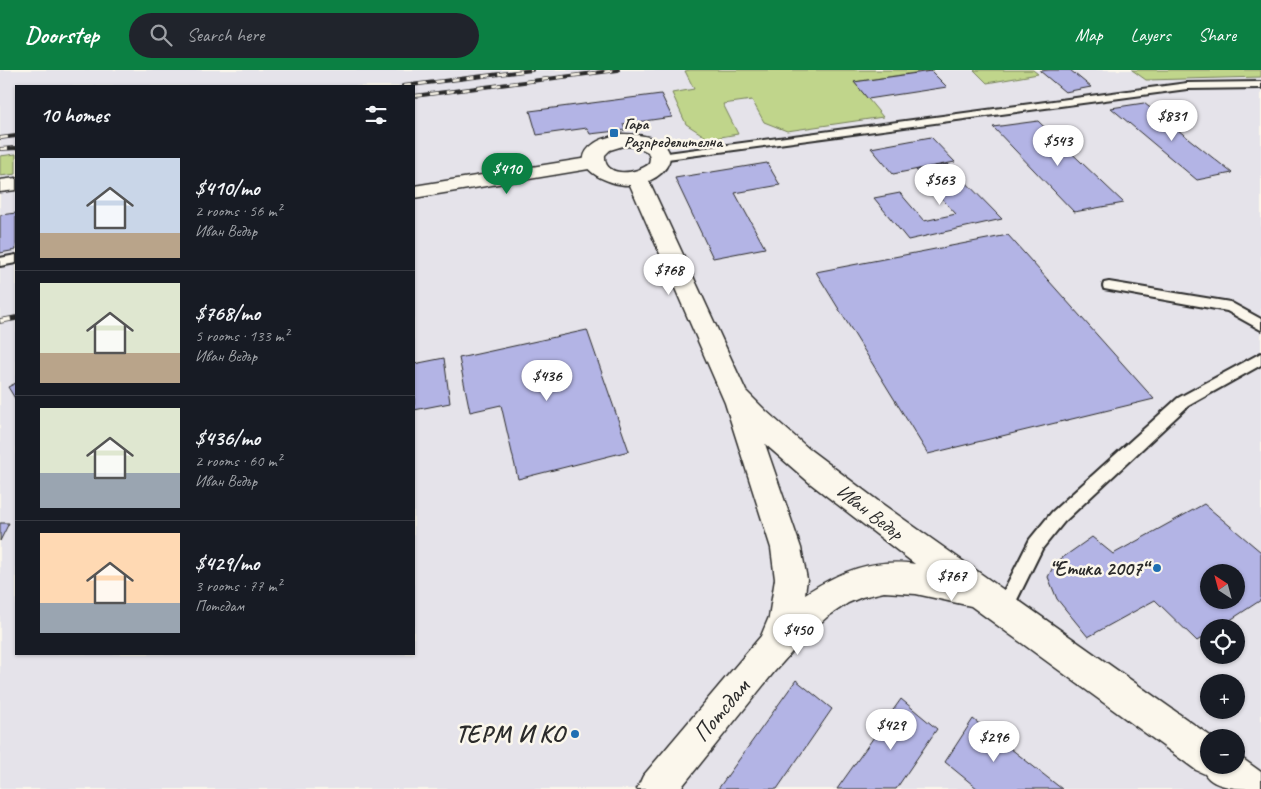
<!DOCTYPE html>
<meta charset="utf-8">
<style>
body{margin:0;font-family:Caveat,sans-serif;background:#20242c;color:#f1f3f6;height:100vh;display:flex;flex-direction:column;font-size:19px;white-space:nowrap}
*{box-sizing:border-box;margin:0}
p{font-size:16px;color:#9ea1a6}
.icon{flex:none;width:28px;height:28px;fill:none;stroke:currentColor;stroke-width:2;stroke-linecap:round;stroke-linejoin:round}
.map{position:relative;flex:1;overflow:hidden}
.sheet{position:absolute;left:15px;top:15px;width:400px;height:570px;display:flex;flex-direction:column;background:#171b24;border-radius:0px;box-shadow:0 1px 4px #0004}
.sheet>*{flex:none}
.needle{width:32px;rotate:324deg}
.fabs{position:absolute;left:1200px;top:494px;display:grid;gap:10px}
.fabs a{display:grid;place-items:center;width:45px;height:45px;border-radius:50%;background:#171b24;box-shadow:0 1px 4px #0004;font-size:25px}
.price{position:absolute;translate:-50% -42px;padding:0 11px;border-radius:18px;background:#fff;color:#222;font-size:16px;line-height:32px;filter:drop-shadow(0 1px 2px #0008)}
.price::after{content:'';position:absolute;left:50%;top:30px;width:15px;height:11px;margin-left:-8px;background:inherit;clip-path:polygon(0 0,100% 0,50% 100%)}
.price.selected{background:#0b8043;color:#fff}
ul{padding:0;list-style:none}
li{display:flex;align-items:center;gap:15px;height:125px;padding:0 25px}
li+li{border-top:1px solid #363941}
li span{display:grid;place-items:center;flex:none;width:140px;height:100px;border-radius:0px;color:#555}
li>.icon{margin-inline-start:auto}
span .icon{width:60px;height:60px;fill:#fffc;stroke-width:1}
li b{font-size:21px}
h2{display:flex;justify-content:space-between;align-items:center;height:60px;padding:0 25px;font-size:21px}
header{display:flex;align-items:center;gap:30px;box-sizing:border-box;height:70px;padding:0 25px;background:#0b8043;color:#fff}
header strong{font-size:24px}
nav{display:flex;gap:28px;margin-inline-start:auto;font-size:18px}
.search{width:350px;height:45px;background:#20242c;display:flex;align-items:center;gap:12px;box-sizing:border-box;padding:0 18px;border-radius:28px;color:#9ea1a6;font-size:19px}
.map>svg:first-child{display:block}
</style>
<header>
<strong>Doorstep</strong>
<div class="search"><svg class="icon" aria-label="search" viewBox="0 0 24 24"><circle cx="10" cy="10" r="6"/><path d="M15 15l6 6"/></svg>Search here</div>
<nav><a>Map</a><a>Layers</a><a>Share</a></nav>
</header>
<div class="map">
<svg width="1261" height="719" viewBox="0 0 1261 719">
<rect width="100%" height="100%" fill="#fbf7ec"/>
<filter id="ink" filterUnits="userSpaceOnUse"><feTurbulence type="fractalNoise" baseFrequency=".02" numOctaves="2"/><feDisplacementMap in="SourceGraphic" scale="10" xChannelSelector="R" yChannelSelector="G"/><feConvolveMatrix kernelMatrix="1 2 1 2 8 2 1 2 1" color-interpolation-filters="sRGB"/></filter>
<g filter="url(#ink)">
<path fill="#e5e3ea" fill-rule="evenodd" d="M0,0H1261V719H0ZM16,16H414V584H16ZM1209,502H1236V530H1209ZM1209,558H1236V585H1209ZM1209,612H1236V640H1209ZM1209,668H1236V695H1209Z"/>
<g fill="#c0d58b" stroke="#76805b">
<path d="M690,0H934L854,12L883,47L787,61L764,52L752,30L723,34L738,64L709,69L686,54L672,23L694,19L685,1Z"/>
<path d="M974,0H1033L1038,4L987,13Z"/>
<path d="M1132,0H1261V7L1146,10Z"/>
<path d="M16,84V104L0,106V86Z"/>
</g>
<g fill="#b3b4e5" stroke="#2b2b2b" fill-rule="evenodd">
<path d="M1049,0H1070L1091,17L1065,22L1040,1Z"/>
<path d="M931,1L947,17L868,29L854,12Z"/>
<path d="M661,24L672,47L623,54L625,60L590,64L587,58L537,65L530,41Z"/>
<path d="M1144,33L1232,103L1197,110L1111,38Z"/>
<path d="M1038,51L1124,133L1074,142L993,57Z"/>
<path d="M931,67L955,92L893,104L871,78Z"/>
<path d="M767,93L780,115L735,123L765,178L713,188L675,108Z"/>
<path d="M948,94L1002,149L908,170L874,128L900,123L924,151L956,144L916,100Z"/>
<path d="M16,143V180L0,183V145Z"/>
<path d="M1008,165L1154,329L928,384L816,202Z"/>
<path d="M587,260L629,381L518,409L501,335L470,342L459,288Z"/>
<path d="M444,288L450,333L414,340V294Z"/>
<path d="M16,313V330L8,317Z"/>
<path d="M1204,434L1261,482V530L1218,558H1209V563L1197,571L1155,530L1088,567L1057,529L1048,507L1055,493L1092,467L1113,484L1115,483ZM1209,502H1236V530H1209Z"/>
<path d="M0,453H9L0,471Z"/>
<path d="M796,610L832,639L777,719H718Z"/>
<path d="M901,629L937,659L896,719H837Z"/>
<path d="M973,649L1062,719H978L945,692Z"/>
</g>
<g fill="none" stroke-linecap="round" stroke-linejoin="round">
<g stroke="#2b2b2b" stroke-width="4">
<g id="lane">
<path d="M1261,12V18L1187,19L660,90L655,87L660,84L1187,13Z"/>
<path d="M16,185V193L0,196V188Z"/>
<path d="M1109,212L1230,232L1261,249V260L1227,241L1104,219L1103,216L1104,213Z"/>
<path d="M1261,283V295L1188,336L1064,452L1042,479L1009,546L1003,549L997,546L994,540L997,534L1030,469L1052,442L1178,328Z"/>
</g>
</g>
<g stroke="#2b2b2b" stroke-width="3">
<g id="street">
<path d="M594,87L601,89L604,93L601,97L414,128V116Z"/>
<path d="M16,108V120L0,122V110Z"/>
</g>
</g>
<g stroke="#2b2b2b" stroke-width="3">
<path id="secondary" d="M621,64C633,64 646,65 657,70C681,83 667,103 649,111L746,321L766,341L809,379L878,431L1213,668H1209V695H1236V684L1261,702V719C1243,719 1214,719 1205,704L1196,700L971,536L916,524L884,522L862,527L848,533L827,547L808,564L774,602L680,719H637L643,706L761,566L769,547L775,509L771,478L725,333L630,115C608,116 563,95 595,73C602,68 613,66 621,64ZM623,76L638,77L648,82L650,88L649,94C637,104 603,109 605,85L610,80ZM765,374L811,414L915,494C872,488 840,502 805,524L807,509L801,478Z"/>
</g>
<use href="#lane" fill="#fbf7ec" fill-rule="evenodd"/>
<use href="#street" fill="#fbf7ec" fill-rule="evenodd"/>
<use href="#secondary" fill="#fbf7ec" fill-rule="evenodd"/>
<g stroke="#2b2b2b" stroke-width="4">
<g id="rail-far1">
<path d="M403,16L532,0"/>
<path d="M414,26L618,0"/>
<path d="M0,68L16,66"/>
<path d="M0,79L16,78"/>
</g>
</g>
<g stroke="#2b2b2b" stroke-width="5.5">
<path id="rail" d="M0,251L16,248"/>
</g>
<use href="#rail-far1" stroke="#fbf7ec" stroke-width="2.5" stroke-dasharray="8" stroke-linecap="butt"/>
<use href="#rail" stroke="#fbf7ec" stroke-width="4" stroke-dasharray="11" stroke-linecap="butt"/>
</g>
</g>
<g fill="#1f6fb2" stroke="#fbf7ec" stroke-width="2">
<rect x="609" y="58" width="10" height="10" rx="2.5"/>
<circle cx="1157" cy="498" r="5"/>
<circle cx="575" cy="664" r="5"/>
</g>
<g text-anchor="middle" dominant-baseline="central" stroke-width="5" stroke-linejoin="round" paint-order="stroke">
<g font-size="16" font-weight="bold" fill="#2b2b2b" stroke="#fbf7ec" text-anchor="start">
<text x="624" y="54">Гара<tspan x="624" dy="18">Разпределителна</tspan></text>
</g>
<g font-size="20" fill="#2b2b2b" stroke="#fbf7ec">
<text transform="translate(870 442) rotate(37)">Иван Ведър</text>
</g>
<g font-size="20" font-weight="bold" fill="#2b2b2b" stroke="#fbf7ec" text-anchor="end">
<text x="1147" y="498">“Етика 2007“</text>
</g>
<g font-size="24" fill="#2b2b2b" stroke="#fbf7ec">
<text transform="translate(721 640) rotate(-50)">Потсдам</text>
</g>
<g font-size="24" font-weight="bold" fill="#2b2b2b" stroke="#fbf7ec" text-anchor="end">
<text x="565" y="664">ТЕРМ И КО</text>
</g>
</g>
</svg>
<div class="fabs">
<a><svg class="needle" viewBox="-14 -14 28 28"><path d="M0-13l5 13h-10z" fill="#e53935"/><path d="M0 13l5-13h-10z" fill="#9ea1a6"/></svg></a>
<a><svg class="icon" aria-label="locate" viewBox="0 0 24 24"><circle cx="12" cy="12" r="6"/><path d="M12 2v4M12 18v4M2 12h4M18 12h4"/></svg></a>
<a>+</a>
<a>−</a>
</div>
<b class="price" style="left:1172px;top:72px">$831</b>
<b class="price" style="left:1058px;top:97px">$543</b>
<b class="price selected" style="left:507px;top:125px">$410</b>
<b class="price" style="left:940px;top:136px">$563</b>
<b class="price" style="left:669px;top:226px">$768</b>
<b class="price" style="left:547px;top:332px">$436</b>
<b class="price" style="left:952px;top:532px">$767</b>
<b class="price" style="left:798px;top:586px">$450</b>
<b class="price" style="left:891px;top:681px">$429</b>
<b class="price" style="left:994px;top:693px">$296</b>
<section class="sheet">
<h2>10 homes<svg class="icon" aria-label="filters" viewBox="0 0 24 24"><path d="M4 7h16M4 17h16"/><circle cx="9" cy="7" r="2"/><circle cx="15" cy="17" r="2"/></svg></h2>
<ul>
<li><span style="background:linear-gradient(#c9d6e8 75%,#b9a48a 0)"><svg class="icon" aria-label="home" viewBox="0 0 24 24"><path d="M3 11l9-7 9 7M6 9v11h12V9"/></svg></span><div><b>$410/mo</b><p>2 rooms · 56 m²</p><p>Иван Ведър</p></div></li>
<li><span style="background:linear-gradient(#dfe7d0 70%,#b9a48a 0)"><svg class="icon" aria-label="home" viewBox="0 0 24 24"><path d="M3 11l9-7 9 7M6 9v11h12V9"/></svg></span><div><b>$768/mo</b><p>5 rooms · 133 m²</p><p>Иван Ведър</p></div></li>
<li><span style="background:linear-gradient(#dfe7d0 65%,#9aa5b1 0)"><svg class="icon" aria-label="home" viewBox="0 0 24 24"><path d="M3 11l9-7 9 7M6 9v11h12V9"/></svg></span><div><b>$436/mo</b><p>2 rooms · 60 m²</p><p>Иван Ведър</p></div></li>
<li><span style="background:linear-gradient(#ffd9b3 70%,#9aa5b1 0)"><svg class="icon" aria-label="home" viewBox="0 0 24 24"><path d="M3 11l9-7 9 7M6 9v11h12V9"/></svg></span><div><b>$429/mo</b><p>3 rooms · 77 m²</p><p>Потсдам</p></div></li>
</ul>
</section>
</div>
